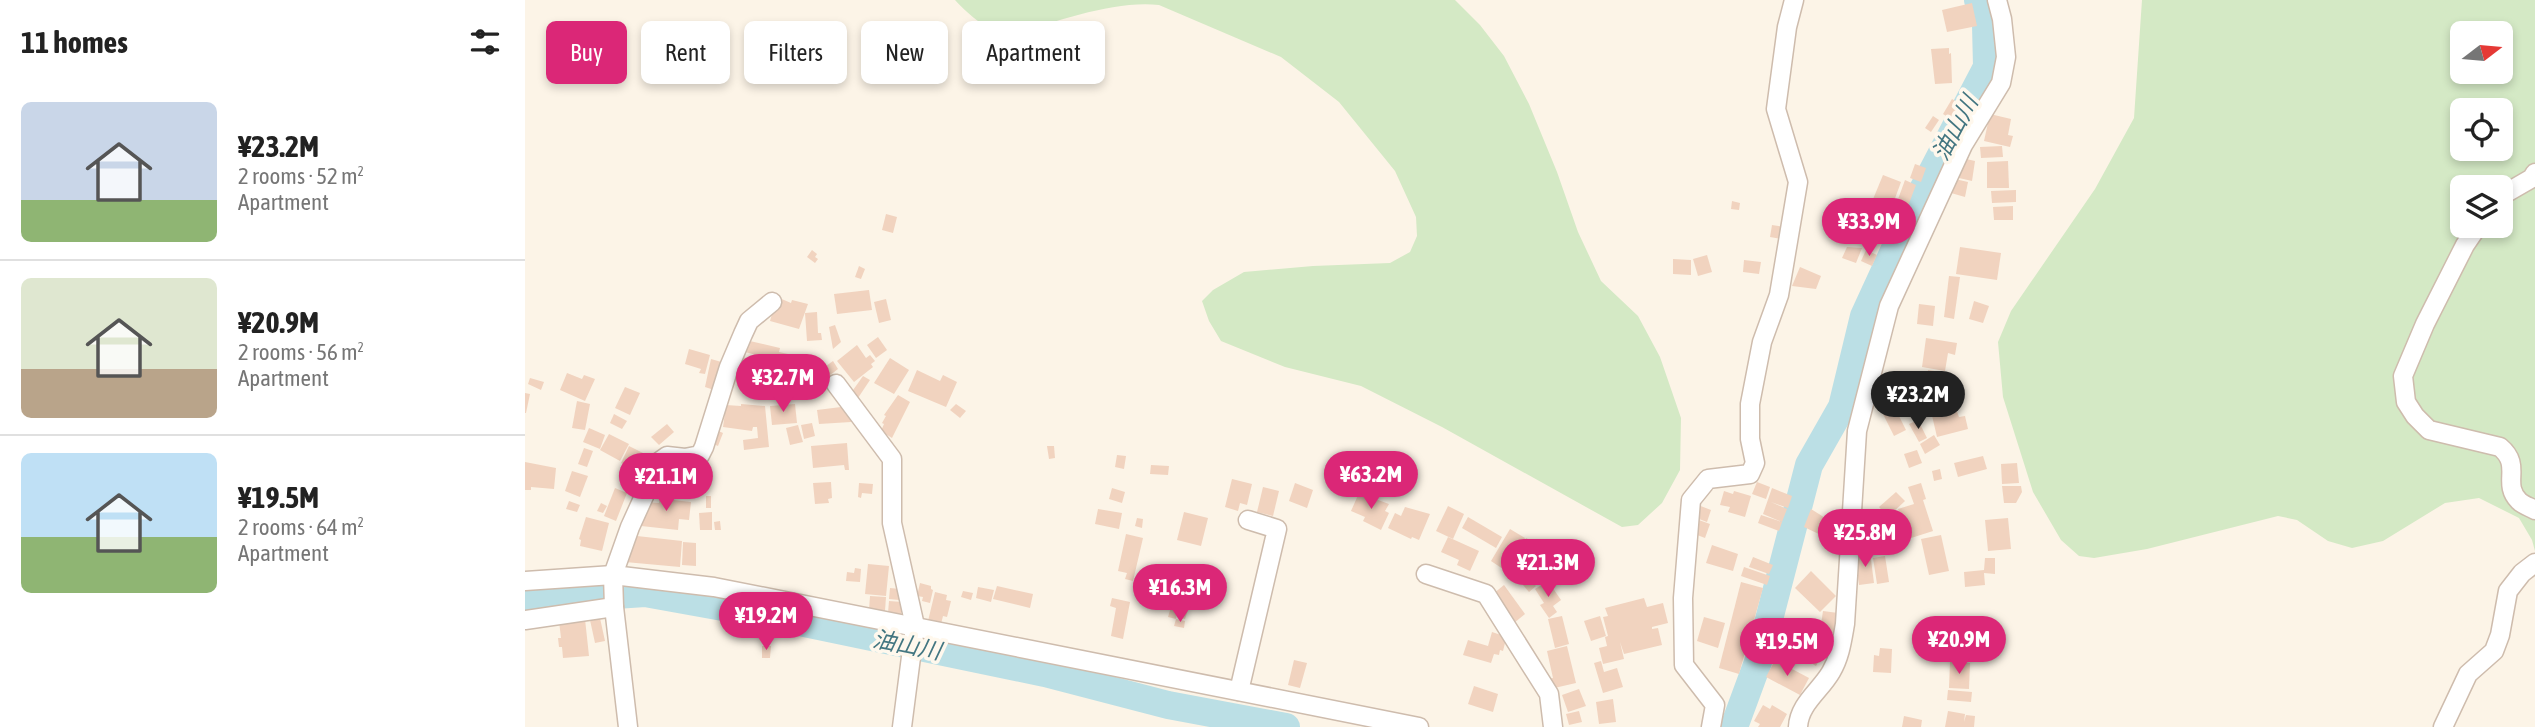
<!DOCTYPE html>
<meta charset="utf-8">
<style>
body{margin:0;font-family:"Asap Condensed","Noto Sans JP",sans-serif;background:#f6f6f6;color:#222;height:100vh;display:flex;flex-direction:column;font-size:26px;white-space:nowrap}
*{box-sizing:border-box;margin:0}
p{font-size:23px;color:#767676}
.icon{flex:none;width:38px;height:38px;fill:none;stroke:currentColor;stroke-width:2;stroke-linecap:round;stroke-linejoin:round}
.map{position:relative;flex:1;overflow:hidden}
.details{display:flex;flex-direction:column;background:#fff;width:525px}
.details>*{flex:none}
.top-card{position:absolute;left:21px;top:21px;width:665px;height:63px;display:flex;gap:14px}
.needle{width:46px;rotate:74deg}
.controls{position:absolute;left:1925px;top:21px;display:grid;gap:14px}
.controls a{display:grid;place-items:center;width:63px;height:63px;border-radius:10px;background:#fff;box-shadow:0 4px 10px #0003;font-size:35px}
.price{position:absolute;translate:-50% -60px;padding:0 16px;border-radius:24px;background:#db2777;color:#fff;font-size:23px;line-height:46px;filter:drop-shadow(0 2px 4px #0008)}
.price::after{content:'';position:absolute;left:50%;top:42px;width:21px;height:16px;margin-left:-10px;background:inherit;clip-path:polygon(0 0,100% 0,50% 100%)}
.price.active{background:#222;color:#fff}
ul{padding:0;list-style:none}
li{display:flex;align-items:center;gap:21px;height:175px;padding:0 21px}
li+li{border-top:2px solid #e0e0e0}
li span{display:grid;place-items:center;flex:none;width:196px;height:140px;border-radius:10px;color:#555}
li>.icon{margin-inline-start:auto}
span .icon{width:84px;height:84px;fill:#fffc;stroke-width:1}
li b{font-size:30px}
h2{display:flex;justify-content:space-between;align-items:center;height:84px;padding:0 21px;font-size:30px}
.tag{padding:0 24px;border-radius:10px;background:#fff;box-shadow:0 4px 10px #0003;font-size:24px;line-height:63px}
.tag.active{background:#db2777;color:#fff}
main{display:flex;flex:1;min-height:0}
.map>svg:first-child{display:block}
</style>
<main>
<section class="details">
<h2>11 homes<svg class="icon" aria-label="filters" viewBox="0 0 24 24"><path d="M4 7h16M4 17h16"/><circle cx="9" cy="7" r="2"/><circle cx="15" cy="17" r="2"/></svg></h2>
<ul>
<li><span style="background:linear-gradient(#c9d6e8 70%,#8fb573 0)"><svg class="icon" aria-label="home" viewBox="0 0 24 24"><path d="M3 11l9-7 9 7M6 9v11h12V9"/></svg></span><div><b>¥23.2M</b><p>2 rooms · 52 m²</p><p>Apartment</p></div></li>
<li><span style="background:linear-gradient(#dfe7d0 65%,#b9a48a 0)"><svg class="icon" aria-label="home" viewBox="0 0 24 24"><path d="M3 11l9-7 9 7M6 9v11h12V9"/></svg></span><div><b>¥20.9M</b><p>2 rooms · 56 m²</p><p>Apartment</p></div></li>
<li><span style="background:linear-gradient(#bfe0f5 60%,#8fb573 0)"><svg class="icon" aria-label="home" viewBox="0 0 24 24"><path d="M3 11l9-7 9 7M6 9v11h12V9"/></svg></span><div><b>¥19.5M</b><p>2 rooms · 64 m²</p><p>Apartment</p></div></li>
</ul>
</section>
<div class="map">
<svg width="2010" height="727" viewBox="0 0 2010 727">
<rect width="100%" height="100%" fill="#fcf4e7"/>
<g fill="#d4e9c5" fill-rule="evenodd">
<path d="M430,0H930L955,25L979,56L1004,104L1032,172L1053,232L1076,281L1113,316L1135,357L1156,418L1155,470L1137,503L1113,525L1097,527L917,427L836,386L760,367L696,341L684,321L677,301L688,290L719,272L788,266L865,263L885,252L892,236L891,217L870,171L814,102L756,57L634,5C588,0 531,22 486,35C462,31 446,17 430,0Z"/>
<path d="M1617,0H2010V551L2007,540L1994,518L1954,498L1920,503L1858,541L1827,548L1803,541L1772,520L1753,516L1622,549L1569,558L1554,556L1536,540L1508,492L1478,397L1473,342L1486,311L1570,189L1609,118ZM1937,33H1976V72H1937ZM1937,110H1976V149H1937ZM1937,187H1976V226H1937Z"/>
</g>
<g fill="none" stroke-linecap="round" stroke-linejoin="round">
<g stroke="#bbdfe5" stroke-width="28">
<path d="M0,604L45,598L120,593L231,613L520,673L643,705L761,727"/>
<path d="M1209,727L1233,662L1284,465L1317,407L1339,316L1392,201L1462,67L1461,25L1453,0"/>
</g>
</g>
<g fill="#f1d3bf">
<path d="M1447,3L1452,26L1422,32L1417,10Z"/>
<path d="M1424,48V54L1426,53L1427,83L1410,84L1406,49Z"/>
<path d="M1427,99L1438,105L1429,121L1418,114Z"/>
<path d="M1465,114L1486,119L1483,135L1488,136L1485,147L1459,141Z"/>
<path d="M1408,116L1414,120L1406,132L1400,128Z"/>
<path d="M1477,146L1478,157L1456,158L1455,147Z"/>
<path d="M1437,158L1450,161L1447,181L1434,178Z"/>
<path d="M1483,161L1484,188H1462V162Z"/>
<path d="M1390,164L1401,168L1396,182L1385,178Z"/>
<path d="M1358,175L1376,182L1365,212L1346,204Z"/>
<path d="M1430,179L1443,182L1440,197L1426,193Z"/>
<path d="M1380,180L1391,185L1383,206L1372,202Z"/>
<path d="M1491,190V202L1467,203L1466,191Z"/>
<path d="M1207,201L1215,203L1214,210L1206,209Z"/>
<path d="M1488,206V220H1469L1468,207Z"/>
<path d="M361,214L372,217L368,233L357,230Z"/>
<path d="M1247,225L1260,227L1257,239L1245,237Z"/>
<path d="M1322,247L1337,248L1331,263L1317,258Z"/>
<path d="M1435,247L1476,253L1472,280L1431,274Z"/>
<path d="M287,250L292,254L290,257L293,259L290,263L282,257Z"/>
<path d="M1341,250L1352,255L1347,266L1336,261Z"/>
<path d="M1182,255L1187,272L1173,276L1168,259Z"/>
<path d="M1148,259L1166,260V275L1148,274Z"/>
<path d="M1219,260L1236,262L1234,274L1218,272Z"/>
<path d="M334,266L340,269L336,279L330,277Z"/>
<path d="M1275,267L1296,276L1291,289L1267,286Z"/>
<path d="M1424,276L1435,277L1429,319L1419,317Z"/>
<path d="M344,290L347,310L312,314L309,294Z"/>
<path d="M252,297L266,303L267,300L283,304L274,329L245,321Z"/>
<path d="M361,299L366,320L354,323L349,302Z"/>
<path d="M1449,301L1464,306L1458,323L1444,319Z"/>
<path d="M1394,304L1410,306L1408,326L1392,324Z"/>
<path d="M292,312L293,333H296L297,340L282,341L280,313Z"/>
<path d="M310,325L316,342L308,349L304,327Z"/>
<path d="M353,337L362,350L351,358L342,345Z"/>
<path d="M1401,338L1432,343L1430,355L1423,353L1420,371L1397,367Z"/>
<path d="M216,339L255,348L254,352L263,354L264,364L213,350Z"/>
<path d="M332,345L341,358L345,355L350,361L346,364L348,367L329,382L312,361Z"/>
<path d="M164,349L185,355L180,374L174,373L176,369L160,364Z"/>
<path d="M212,356L221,358L218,372L208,370Z"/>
<path d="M365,358L384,370L369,394L349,383Z"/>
<path d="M186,359L200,363L192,391L180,387Z"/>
<path d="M308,361L313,369L300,379L294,371Z"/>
<path d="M226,363L267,375L263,392L254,390L256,378L253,390L218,384L223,365L226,366Z"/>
<path d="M392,370L415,381L418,375L432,382L421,407L383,391Z"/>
<path d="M1403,370L1416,372L1413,392L1400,390Z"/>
<path d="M42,373L57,379L59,375L70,379L60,401L35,390Z"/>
<path d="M338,376L345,380L333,398L326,393Z"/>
<path d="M5,378L19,382L16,390L3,384Z"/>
<path d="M1392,380L1393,394L1367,396L1366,383Z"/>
<path d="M100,387L115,393L105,415L90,408Z"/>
<path d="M0,393L5,394L1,413H0Z"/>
<path d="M373,395L385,402L367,438L356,431L359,424L357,423L361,416L359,415Z"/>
<path d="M52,401L65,404L60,430L47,428Z"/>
<path d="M1422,403L1424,411L1431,409L1434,417L1440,416L1443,429L1412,437L1405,407Z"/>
<path d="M216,404L240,406L244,447L219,450L218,440L233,438L232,427H228L227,431L198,427L201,405L216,406Z"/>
<path d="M270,404L272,423L247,425L245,406Z"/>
<path d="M431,404L441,411L435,418L425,410Z"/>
<path d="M1368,404L1381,430L1369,436L1356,410Z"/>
<path d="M324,406L326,422L294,424L292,410Z"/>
<path d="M89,414L102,421L97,429L85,423Z"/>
<path d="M1393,420L1402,438L1394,442L1384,424Z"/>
<path d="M287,423L290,436L279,439L276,425Z"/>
<path d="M142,424L149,432L134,445L126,437Z"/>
<path d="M273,425L278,442L265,445L261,428Z"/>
<path d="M64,428L80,435L75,449L58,442Z"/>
<path d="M189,429L198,433L193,446L184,442Z"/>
<path d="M84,434L104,444L95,461L75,450Z"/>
<path d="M1409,435L1415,445L1400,454L1395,444Z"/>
<path d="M322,443L324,470H320L319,465L288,468L286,446Z"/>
<path d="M104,446L124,456L116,473L96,463Z"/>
<path d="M522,446H529L530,458L524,459Z"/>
<path d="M59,448L68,451L62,467L53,464Z"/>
<path d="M1392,450L1397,463L1384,468L1379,454Z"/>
<path d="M592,455L601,456L599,469L590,467Z"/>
<path d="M1458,456L1462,469L1433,477L1429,463Z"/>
<path d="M144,460H162L160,472L153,471L152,474H148L144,482L133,478Z"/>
<path d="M164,461L178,463L176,474L162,471Z"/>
<path d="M0,462L31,468L29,489L6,487V490H0Z"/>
<path d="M1492,463L1494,483L1477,484L1476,464Z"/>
<path d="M626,465L644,466L643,475L625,474Z"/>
<path d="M1415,469L1417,479L1409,481L1407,471Z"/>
<path d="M47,471L63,476L55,497L40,491Z"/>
<path d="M809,476L827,482L824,491L806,485Z"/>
<path d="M152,478L163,480L162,488L151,485Z"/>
<path d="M707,479L727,484L722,505L715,503L713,511L700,507Z"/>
<path d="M306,482L307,498L303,499L304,503L290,504L288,483Z"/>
<path d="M1232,482L1245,487L1241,499L1227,494Z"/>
<path d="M334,483L348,484L347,494L337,493L336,498L333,497Z"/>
<path d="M770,483L788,490L782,508L764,501Z"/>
<path d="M1396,483L1401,499L1398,500L1408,531L1383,539L1373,509L1389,504L1383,487Z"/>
<path d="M1477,486H1496L1497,492L1491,503H1479Z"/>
<path d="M151,487L162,489L161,495L149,493Z"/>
<path d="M738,487L754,491L748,516L732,512Z"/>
<path d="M90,488L102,493L91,521L79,516Z"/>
<path d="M587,488L600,492L597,503L584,499Z"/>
<path d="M1247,488L1267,496L1263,508L1246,502L1262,509L1257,522L1238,514Z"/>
<path d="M1199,491L1208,494L1209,491L1226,496L1220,517L1203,512L1205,507L1195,505Z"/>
<path d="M1371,492L1380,501L1363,517L1354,507Z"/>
<path d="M135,493L149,495L148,500L166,502L164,520L154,519L153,530L116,526L121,502L134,503Z"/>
<path d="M834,493L864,504L860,511L864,513L856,530L838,521L840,517L826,511Z"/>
<rect x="181" y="496" width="5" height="12"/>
<path d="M44,501L55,505L52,512L41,509Z"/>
<path d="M76,503L82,506L78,513L72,511Z"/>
<path d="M1173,505L1186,510L1182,522L1169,517Z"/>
<path d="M923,506L939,514L928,539L911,531Z"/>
<path d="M880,507L905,514L894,540L887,537L886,539L863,528L870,513L876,516Z"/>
<path d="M573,509L597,513L594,529L570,524Z"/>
<path d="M1286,509L1305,521L1298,536L1279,527Z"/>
<path d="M187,512V530H175L174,513Z"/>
<path d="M659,512L683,518L676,546L652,540Z"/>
<path d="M1236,515L1257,522L1254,531L1233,523Z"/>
<path d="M61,517L84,523L77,551L55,546L56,540L54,539Z"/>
<path d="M943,517L977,537L971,548L937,528Z"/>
<path d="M612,518L618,519L617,528L610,526Z"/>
<path d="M1483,518L1486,549L1463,551L1460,520Z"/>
<path d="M1171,519L1185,524L1180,538L1167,533Z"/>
<path d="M195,521L196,530H190L189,522Z"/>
<path d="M985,529L1000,538L981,571L966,561Z"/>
<path d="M601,534L618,538L608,581L600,579L602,573L593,571Z"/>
<path d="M103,535L157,541L155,567L100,562Z"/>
<path d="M1416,535L1424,571L1404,575L1396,539Z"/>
<path d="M923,537L954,551L945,571L932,565L934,560L916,552Z"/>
<path d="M1001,538L1006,541L995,562L990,559Z"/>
<path d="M158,542L171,543V566L157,565Z"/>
<path d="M1187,545L1213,554L1208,571L1181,563Z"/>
<path d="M1345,552L1349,583L1334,585L1330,554Z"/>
<path d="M1360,556L1364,582L1352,584L1348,558Z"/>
<path d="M1228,557L1248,565L1244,574L1224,567Z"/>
<path d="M1460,558H1470V574L1459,573L1460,585L1440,587L1439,572L1459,570Z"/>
<path d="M343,564L364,566L361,596L340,594Z"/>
<path d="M1009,564L1022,576L1015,583L1002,571Z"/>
<path d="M1219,567L1245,576L1242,585L1216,576Z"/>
<path d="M330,568L336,569L335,582L321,581L322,572L329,573Z"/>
<path d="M1286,571L1311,596L1295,612L1270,588Z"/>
<path d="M1004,579L1011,586L1004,592L998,585Z"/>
<path d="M1023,581L1036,600L1028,606L1032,612L1024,618L1015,605L1019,603L1010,589Z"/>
<path d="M1216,582L1238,588L1214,674L1194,668Z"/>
<path d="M395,583L406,586V589L408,590L405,603L397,601L398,597L392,596Z"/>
<path d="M979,585L1000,614L989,623L968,594Z"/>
<path d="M472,586L508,594L505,608L468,599Z"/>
<path d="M453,587L469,590L466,602L451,598Z"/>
<path d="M365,588L375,589L374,600L364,599Z"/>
<path d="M644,589L665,594L662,605L640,602Z"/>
<path d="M438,591L448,593L446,600L436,597Z"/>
<path d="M410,592L422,595L421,600L426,601L422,617L418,616L416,624L403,621Z"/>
<path d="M345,596L361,597L360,611L344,610Z"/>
<path d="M587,598L605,602L598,639L586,636L591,608L585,606Z"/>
<path d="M1119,598L1122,607L1138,603L1143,623L1127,627V629L1133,628L1137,645L1099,654L1095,642L1099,659L1078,664L1074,648L1082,646L1080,637L1083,636L1078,617L1083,616L1080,608Z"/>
<path d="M364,601L377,602L376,614L363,613Z"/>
<path d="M646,607L653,609L651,619L643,617Z"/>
<path d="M657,608L663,610L660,619L655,618Z"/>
<path d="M1298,611L1313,613L1310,633L1295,631Z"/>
<path d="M1037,616L1044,644L1030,648L1023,619Z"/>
<path d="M1075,616L1081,636L1066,641L1059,621Z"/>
<path d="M1179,617L1200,623L1193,648L1172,641Z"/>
<path d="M75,618L80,641L70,643L65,620Z"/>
<path d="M60,619L64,656L38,658L37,647H34L33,638H36L34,621Z"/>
<path d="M651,619L660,621L659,628L649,626Z"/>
<path d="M967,632L979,636L978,638L981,639L978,651L975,650L974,655L969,654L966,663L938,655L943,640L963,646Z"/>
<path d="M1281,633L1303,645L1291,666L1281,660L1283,657L1272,651Z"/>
<path d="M237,646H246L245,658H237Z"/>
<path d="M1042,646L1051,683L1025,689L1023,679L1028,678L1022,651Z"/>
<path d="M1355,648L1367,649L1366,673L1348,672L1349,655L1354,656Z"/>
<path d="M769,660L782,663L775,688L763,685Z"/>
<path d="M1250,660L1284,678L1275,695L1241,677Z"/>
<path d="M1076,661L1079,672L1092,668L1098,687L1078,693L1069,663Z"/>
<path d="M1425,662L1445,663L1444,689L1424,688Z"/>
<path d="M949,686L973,694L968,712L943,704Z"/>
<path d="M1054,689L1061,706L1043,712L1037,695Z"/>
<path d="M1423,690L1447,692L1446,702L1422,700Z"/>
<path d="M1088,699L1091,722L1074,724L1071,702Z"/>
<path d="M1238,705L1245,709L1247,705L1262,714L1255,727H1233L1235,724L1229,721Z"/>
<path d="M1054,711L1057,722L1044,725L1041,714Z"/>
<path d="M1423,711L1440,714L1439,722L1441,715L1450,716L1449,727H1420Z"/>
<path d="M1379,716L1397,720L1396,727H1377Z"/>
</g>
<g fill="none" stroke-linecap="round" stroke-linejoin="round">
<g stroke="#cebcad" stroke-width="21">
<g id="minor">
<path d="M1976,196L2007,178L2010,173"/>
<path d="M1953,226L1940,245L1900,324L1878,376L1881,402L1890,416L1904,430L1975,447C1998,466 1976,483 1994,501C1998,505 2005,507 2010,510"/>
<path d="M311,384L367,459V523L390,626L377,727"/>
<path d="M901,574L961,594L1024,694L1028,727"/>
<path d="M0,581L88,575L189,587L894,727"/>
<path d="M0,620L89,607"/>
<path d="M714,691L752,529L723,520"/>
<path d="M103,727L89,607L88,575L105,527L135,461L142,456L160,458L175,455L179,447L204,367L218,334L224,321L247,302"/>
<path d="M1186,727L1190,705L1159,665L1158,598L1166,500L1183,479L1225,474L1230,463L1225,439V404L1237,342L1254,295L1273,182L1251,109L1262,27L1269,0"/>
<path d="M1273,727C1274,704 1295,691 1306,672C1315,657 1317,641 1320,624L1332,431L1364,306L1438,145L1476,83L1481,57L1477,19L1472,0"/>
<path d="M1918,727L1943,674L1969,651L1975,635L1983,591L1997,573L2010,563"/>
</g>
</g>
<use href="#minor" stroke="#fff" stroke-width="18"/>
</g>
<g text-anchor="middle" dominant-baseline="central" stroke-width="7" stroke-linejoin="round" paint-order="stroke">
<g font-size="23" font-style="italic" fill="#437681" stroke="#fff8ed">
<text transform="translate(1430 128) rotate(-62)">油山川</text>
<text transform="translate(382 645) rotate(11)">油山川</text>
</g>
</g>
</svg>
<div class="controls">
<a><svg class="needle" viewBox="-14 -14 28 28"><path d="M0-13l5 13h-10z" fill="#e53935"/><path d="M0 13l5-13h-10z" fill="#767676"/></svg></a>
<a><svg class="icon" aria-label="locate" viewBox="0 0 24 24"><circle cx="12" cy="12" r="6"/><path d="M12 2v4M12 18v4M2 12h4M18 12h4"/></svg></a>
<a><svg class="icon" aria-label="layers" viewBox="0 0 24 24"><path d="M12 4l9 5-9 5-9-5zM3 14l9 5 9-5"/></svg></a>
</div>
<b class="price" style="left:1344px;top:258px">¥33.9M</b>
<b class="price" style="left:258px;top:414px">¥32.7M</b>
<b class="price active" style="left:1393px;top:431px">¥23.2M</b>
<b class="price" style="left:846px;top:511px">¥63.2M</b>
<b class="price" style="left:141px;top:513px">¥21.1M</b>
<b class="price" style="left:1340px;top:569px">¥25.8M</b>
<b class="price" style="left:1023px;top:599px">¥21.3M</b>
<b class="price" style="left:655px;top:624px">¥16.3M</b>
<b class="price" style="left:241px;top:652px">¥19.2M</b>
<b class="price" style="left:1434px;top:676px">¥20.9M</b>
<b class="price" style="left:1262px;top:678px">¥19.5M</b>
<div class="top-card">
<a class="tag active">Buy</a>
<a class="tag">Rent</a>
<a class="tag">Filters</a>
<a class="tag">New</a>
<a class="tag">Apartment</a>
</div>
</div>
</main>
